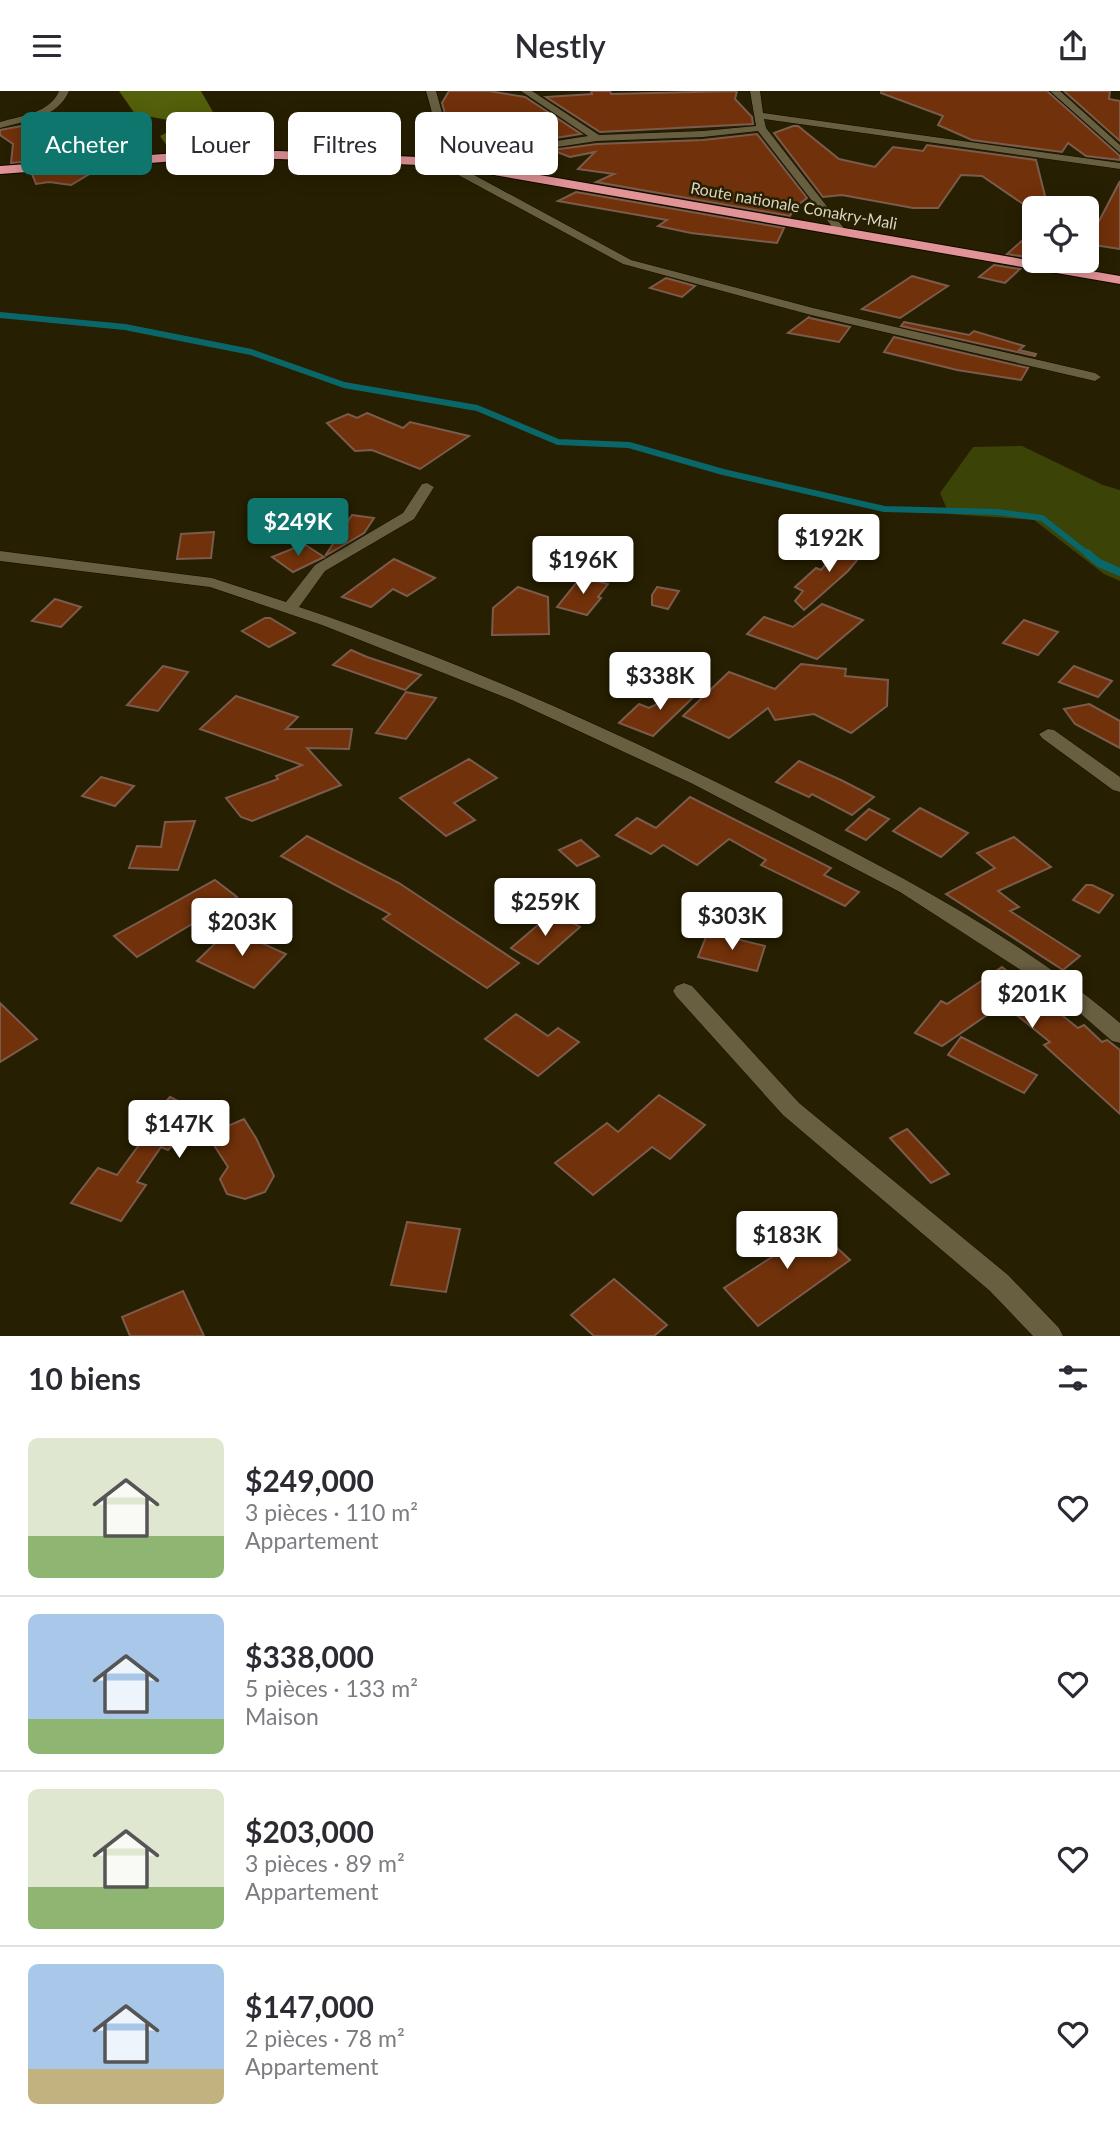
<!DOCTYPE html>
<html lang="fr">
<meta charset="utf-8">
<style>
body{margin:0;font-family:Lato,sans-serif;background:#f2f2f3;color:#2b2b33;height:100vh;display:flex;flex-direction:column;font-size:26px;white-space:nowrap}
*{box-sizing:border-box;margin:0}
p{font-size:23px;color:#7c7c81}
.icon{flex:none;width:38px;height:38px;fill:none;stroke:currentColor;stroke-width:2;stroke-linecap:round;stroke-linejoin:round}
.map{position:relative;height:1245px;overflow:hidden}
.panel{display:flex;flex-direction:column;background:#fff;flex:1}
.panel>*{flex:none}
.hud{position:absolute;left:21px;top:21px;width:700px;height:63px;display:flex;gap:14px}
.fabs{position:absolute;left:1022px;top:105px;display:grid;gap:14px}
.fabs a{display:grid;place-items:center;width:77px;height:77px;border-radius:10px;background:#fff;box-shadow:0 4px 18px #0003;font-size:35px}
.price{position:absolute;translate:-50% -60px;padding:0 16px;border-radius:7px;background:#fff;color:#222;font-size:23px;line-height:46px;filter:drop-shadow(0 2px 4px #0008)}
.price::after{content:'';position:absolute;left:50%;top:42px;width:21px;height:16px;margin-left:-10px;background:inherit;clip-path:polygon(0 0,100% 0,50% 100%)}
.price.selected{background:#0f766e;color:#fff}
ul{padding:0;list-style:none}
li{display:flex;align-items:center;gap:21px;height:175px;padding:0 28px}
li+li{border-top:2px solid #e1e1e2}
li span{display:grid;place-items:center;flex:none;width:196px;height:140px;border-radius:10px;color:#555}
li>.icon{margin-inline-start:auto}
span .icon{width:84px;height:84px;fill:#fffc;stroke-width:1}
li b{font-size:30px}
h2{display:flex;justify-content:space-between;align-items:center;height:84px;padding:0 28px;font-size:30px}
.chip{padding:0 24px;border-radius:10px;background:#fff;box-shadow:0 4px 18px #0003;font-size:24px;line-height:63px}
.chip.selected{background:#0f766e;color:#fff}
header{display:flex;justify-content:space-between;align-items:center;height:91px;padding:0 28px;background:#fff;font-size:32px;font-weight:600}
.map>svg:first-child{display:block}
</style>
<header><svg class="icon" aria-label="menu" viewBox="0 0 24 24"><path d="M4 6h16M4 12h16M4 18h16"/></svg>Nestly<svg class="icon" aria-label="share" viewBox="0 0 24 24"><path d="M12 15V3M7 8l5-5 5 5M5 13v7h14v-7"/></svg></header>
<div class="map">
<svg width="1120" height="1245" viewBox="0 0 1120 1245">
<rect width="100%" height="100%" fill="#271f01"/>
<path fill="#3b4306" d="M1022,355L1103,394L1120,399V490L1104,483L1034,429L949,423L940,402L973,356Z"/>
<path fill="#54600a" d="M119,0H201L234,58L172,62L160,45L185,32L135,23Z"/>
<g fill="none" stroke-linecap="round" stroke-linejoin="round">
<path stroke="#096769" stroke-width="6" d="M0,224L125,236L251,261L344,294L477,317L558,351L629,354L723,381L884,418L997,421L1042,427L1089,464"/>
<path stroke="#096769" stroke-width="8" d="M1087,462L1099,472L1120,481"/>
</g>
<g fill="#71310a" stroke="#7b5b4c" stroke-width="2">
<path d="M449,0H489L525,6L581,43L530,51L465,28L446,26L442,12Z"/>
<path d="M591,0H610L611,3L737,0L735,8L752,26L753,33L600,41L546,6L592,3Z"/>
<path d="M881,0H1047L1120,65V69L1086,65L1068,52L1062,61L972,49L938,34L943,25L881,2Z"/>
<path d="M1064,0H1110L1109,8L1120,10V50Z"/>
<path d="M70,26L142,53L124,63L11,72L13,53L0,44V39Z"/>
<path d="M793,35H798L839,68L875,76L893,56L923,60L927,54L1036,69L1048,117H1029L982,85L961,84L938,117H913L842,104L823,106L774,42Z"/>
<path d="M757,43L807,107L795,116L790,125L596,91L614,83L578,78L595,61L570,66L552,59L597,53L703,49Z"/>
<path d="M98,78L71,94L49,91L36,93L32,83Z"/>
<path d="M1120,90V158L1087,153Z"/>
<path d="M576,101L784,137L777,152L691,142L658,135L667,129L558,110Z"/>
<path d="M1034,139L1033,167L1007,163Z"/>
<path d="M994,174L1020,178L1005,192L979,186Z"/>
<path d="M912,185L948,195L900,227L862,218Z"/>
<path d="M666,187L695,195L682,206L650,197Z"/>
<path d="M809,226L810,227L850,236L839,251L788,242Z"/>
<path d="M904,231L969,244L974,240L1024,255L1019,259L1036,263L1035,265L901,235Z"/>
<path d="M894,246L1028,277L1021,289L957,279L884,261Z"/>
<path d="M367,322L403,337L410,331L469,345L420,378L372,359L355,360L327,332L348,323L357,327Z"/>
<path d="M352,424L374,427L364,442L325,465Z"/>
<path d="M214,441L211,467L177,468L181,443Z"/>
<path d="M846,450L868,456L848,480L804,519L795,510L803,500L795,496L816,477L821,479Z"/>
<path d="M304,453L324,466L293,481L272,466Z"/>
<path d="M394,468L435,487L407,505L393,498L371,516L342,506Z"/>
<path d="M581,486L608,493L598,506L601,507L587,524L557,516Z"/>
<path d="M518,496L548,506L549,543L492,544L493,517Z"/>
<path d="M657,496L679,500L668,518L652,514V504Z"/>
<path d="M55,508L81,516L61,536L32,530Z"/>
<path d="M822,513L863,529L817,568L747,543L764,526L793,536Z"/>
<path d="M265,527H270L295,542L269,556L242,540Z"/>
<path d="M1024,529L1058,541L1038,564L1003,552Z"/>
<path d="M351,559L367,566L421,584L405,599L333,574Z"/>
<path d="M801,573L846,578L845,585L888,589L887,615L851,642L814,623L775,629L768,617L729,647L683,625L729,581L775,598Z"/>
<path d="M163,575L188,581L158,620L127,614Z"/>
<path d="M1074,575L1112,590L1098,606L1059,591Z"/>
<path d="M704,590L706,594L653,645L619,632L639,613L649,617Z"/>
<path d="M406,601L436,607L406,648L376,642Z"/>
<path d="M236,605L298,626L286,638H352L349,658L307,657L341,694L252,730L241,726L226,707L278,688L276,685L302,674L200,638Z"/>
<path d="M1089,613L1120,630V657L1075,633L1064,618Z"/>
<path d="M469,668L497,687L454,712L475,729L446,745L400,707Z"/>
<path d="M799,670L841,689L874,706L852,724L812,703L809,706L776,691Z"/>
<path d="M101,686L134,695L115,715L82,705Z"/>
<path d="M690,706L831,777L824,784L859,801L845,815L761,774L766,769L729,748L697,774L663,754L651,763L616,744L637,727L656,737Z"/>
<path d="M920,717L968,742L941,766L893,740Z"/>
<path d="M869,718L889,728L866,749L846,739Z"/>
<path d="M195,730L178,779L129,777L137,755L161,756L165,731Z"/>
<path d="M307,745L399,792L519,872L487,897L383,828L390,823L281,765Z"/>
<path d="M1014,746L1051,776L998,800L1019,816L1010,820L1080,865L1063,879L946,803L995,777L977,762Z"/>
<path d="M581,749L599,765L577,775L559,759Z"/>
<path d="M215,789L237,806L137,866L114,845Z"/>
<path d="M1086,794H1092L1113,804L1099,822L1073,809Z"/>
<path d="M553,821L580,836L538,873L511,857Z"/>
<path d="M230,838L286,863L254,897L197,870Z"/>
<path d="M708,841L765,855L757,880L698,866Z"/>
<path d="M1002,876L1078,937L1084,934L1102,951L1107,949L1120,959V1023L1044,954L1050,951L1003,913L942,955L915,942L941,910L947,913Z"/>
<path d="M0,912L37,948L0,971Z"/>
<path d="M516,923L548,945L558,937L579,951L538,985L485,948Z"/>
<path d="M961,946L1037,984L1024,1002L948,964Z"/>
<path d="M659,1004L705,1034L670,1068L652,1056L593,1104L555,1072L607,1032L618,1041Z"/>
<path d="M170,1006L228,1035L244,1028L256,1047L274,1085L265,1101L245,1108L227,1103L220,1088L228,1076L197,1028L168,1059L161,1056L137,1091L146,1094L121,1130L71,1112L98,1077L117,1084L144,1047L136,1042Z"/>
<path d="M907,1038L949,1083L931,1092L890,1047Z"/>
<path d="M804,1126L850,1169L758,1235L724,1197L775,1164L765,1154Z"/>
<path d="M407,1131L460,1138L446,1201L391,1194Z"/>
<path d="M614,1188L667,1234L654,1245H594L571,1224Z"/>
<path d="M183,1200L204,1245H130L122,1226Z"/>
</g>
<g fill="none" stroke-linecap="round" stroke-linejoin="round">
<g stroke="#0f0900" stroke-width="1">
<g id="minor">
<path d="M59,0H69C58,27 25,30 0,37V31C21,25 50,22 59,0Z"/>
<path d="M426,0H436L449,47L447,67L588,45L521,0H532L599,44L703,40L756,35L750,0H760L763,22L1120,72V78L764,28L766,37L846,140L841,143L837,142L758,40L703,46L597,50L452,72L631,169L813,217L1095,282L1101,286L1095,290L811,224L623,173L438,73L439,47Z"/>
<path d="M1050,0H1060L1120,54V62Z"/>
<path d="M427,392L434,396L414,428L325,480L299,516C466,572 627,645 784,725C901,785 1019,846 1120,932V952L1112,950L1058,903L900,801L691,692L512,609L322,534L210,496L0,470V460L212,487L286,511L315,474L403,422L422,393Z"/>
<path d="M1048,638L1054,639L1120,686V701L1113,699L1042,647L1039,643Z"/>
<path d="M684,892L692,895L799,1012L1008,1184L1059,1237L1063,1245H1033L990,1200L783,1024L676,905L673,900L676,895Z"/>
</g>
</g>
<g stroke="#0f0900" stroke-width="2">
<path id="highway" d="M204,60H279L442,67L1120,185V193L442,75L279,68H204L0,83V75Z"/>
</g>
<use href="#minor" fill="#685f40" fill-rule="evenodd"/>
<use href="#highway" fill="#e19396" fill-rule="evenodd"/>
</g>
<g text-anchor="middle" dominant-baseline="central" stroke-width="5" stroke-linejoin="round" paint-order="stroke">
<g font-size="16" fill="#dad5c4" stroke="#271f01">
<text transform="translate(794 114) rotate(10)">Route nationale Conakry-Mali</text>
</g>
</g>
</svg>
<div class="fabs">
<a><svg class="icon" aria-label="locate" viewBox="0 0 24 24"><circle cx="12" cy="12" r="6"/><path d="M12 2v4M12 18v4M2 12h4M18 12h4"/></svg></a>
</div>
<b class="price selected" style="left:298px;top:467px">$249K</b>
<b class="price" style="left:829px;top:483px">$192K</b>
<b class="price" style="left:583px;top:505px">$196K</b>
<b class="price" style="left:660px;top:621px">$338K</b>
<b class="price" style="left:545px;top:847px">$259K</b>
<b class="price" style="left:732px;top:861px">$303K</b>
<b class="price" style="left:242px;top:867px">$203K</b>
<b class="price" style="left:1032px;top:939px">$201K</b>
<b class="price" style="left:179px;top:1069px">$147K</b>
<b class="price" style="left:787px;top:1180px">$183K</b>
<div class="hud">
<a class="chip selected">Acheter</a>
<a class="chip">Louer</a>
<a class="chip">Filtres</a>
<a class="chip">Nouveau</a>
</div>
</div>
<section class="panel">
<h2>10 biens<svg class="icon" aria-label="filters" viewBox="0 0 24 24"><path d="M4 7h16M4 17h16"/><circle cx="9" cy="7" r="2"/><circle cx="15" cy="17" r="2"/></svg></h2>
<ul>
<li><span style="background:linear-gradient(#dfe7d0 70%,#8fb573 0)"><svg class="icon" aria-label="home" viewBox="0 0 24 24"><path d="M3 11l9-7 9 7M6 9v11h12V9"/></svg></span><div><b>$249,000</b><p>3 pièces · 110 m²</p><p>Appartement</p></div><svg class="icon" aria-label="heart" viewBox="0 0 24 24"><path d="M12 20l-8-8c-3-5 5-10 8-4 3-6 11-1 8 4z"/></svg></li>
<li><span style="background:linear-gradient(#a9c7e8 75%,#8fb573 0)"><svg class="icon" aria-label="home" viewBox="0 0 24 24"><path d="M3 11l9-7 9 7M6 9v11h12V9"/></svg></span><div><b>$338,000</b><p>5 pièces · 133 m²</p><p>Maison</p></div><svg class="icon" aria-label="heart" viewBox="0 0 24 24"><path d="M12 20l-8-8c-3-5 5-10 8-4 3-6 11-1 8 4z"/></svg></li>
<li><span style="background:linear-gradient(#dfe7d0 70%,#8fb573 0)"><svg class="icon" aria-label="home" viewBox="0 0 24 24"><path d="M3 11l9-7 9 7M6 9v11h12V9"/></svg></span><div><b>$203,000</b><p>3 pièces · 89 m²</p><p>Appartement</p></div><svg class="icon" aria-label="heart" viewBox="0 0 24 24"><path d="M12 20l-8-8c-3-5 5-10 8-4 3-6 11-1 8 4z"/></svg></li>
<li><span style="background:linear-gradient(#a9c7e8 75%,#c2b280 0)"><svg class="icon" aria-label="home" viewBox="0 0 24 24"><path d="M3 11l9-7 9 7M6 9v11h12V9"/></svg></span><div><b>$147,000</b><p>2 pièces · 78 m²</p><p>Appartement</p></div><svg class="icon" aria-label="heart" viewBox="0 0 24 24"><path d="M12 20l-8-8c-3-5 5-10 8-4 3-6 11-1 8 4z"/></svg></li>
</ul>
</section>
